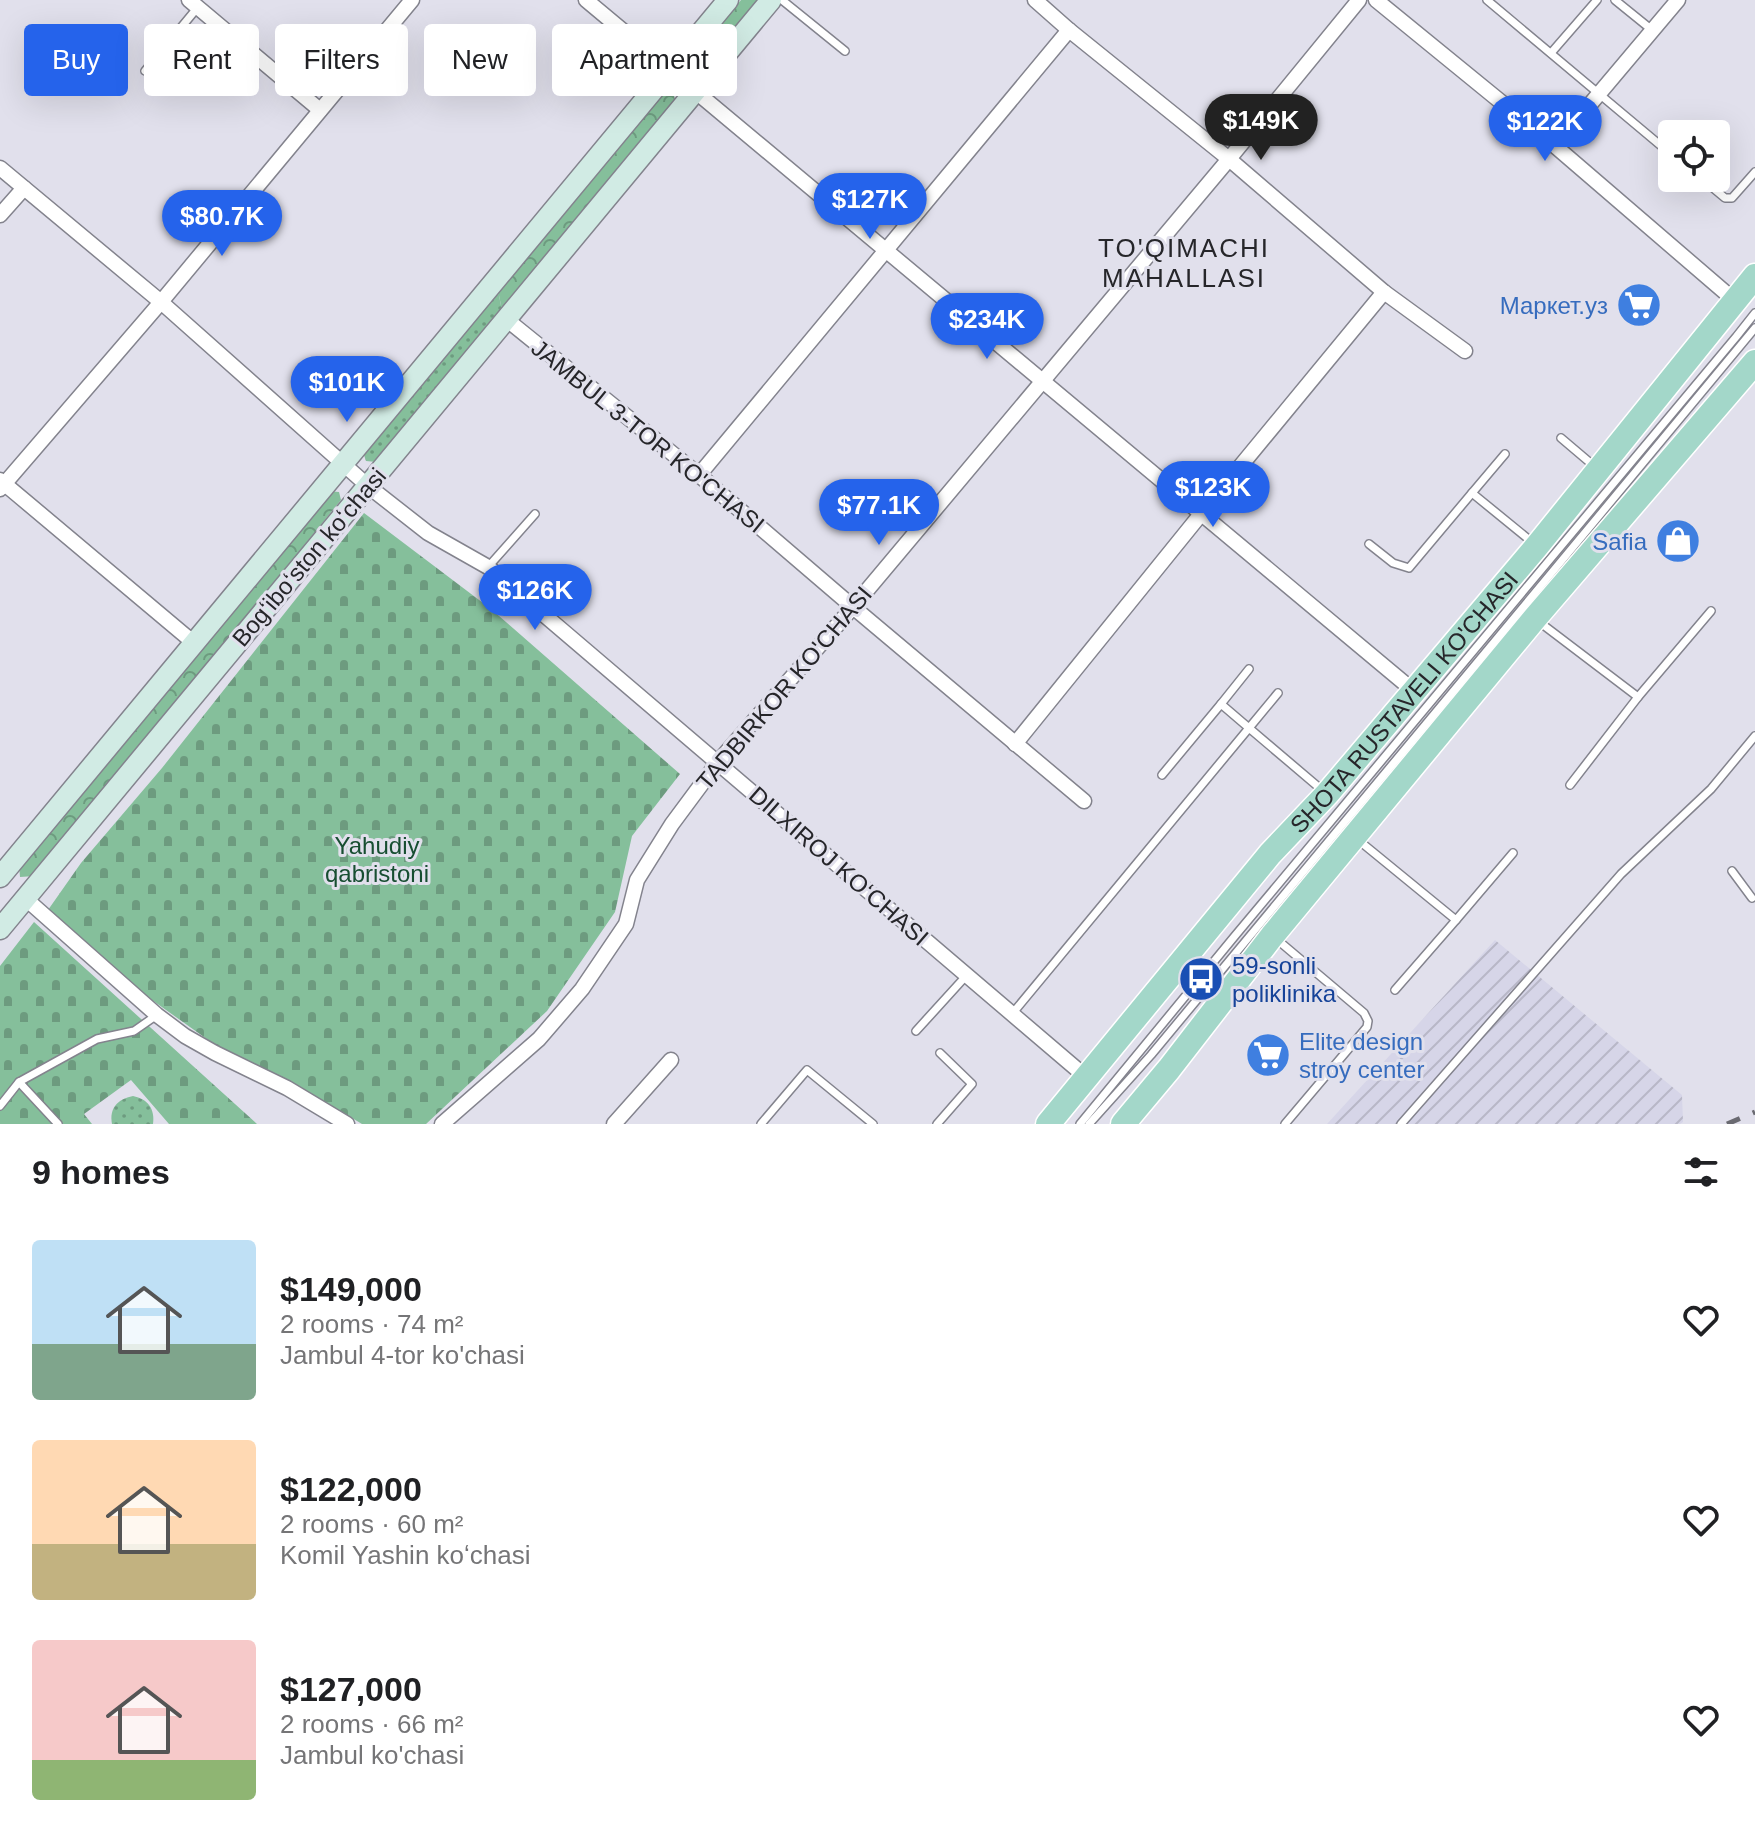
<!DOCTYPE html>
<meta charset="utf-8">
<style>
body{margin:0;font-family:Arial,sans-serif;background:#f2f2f2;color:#202124;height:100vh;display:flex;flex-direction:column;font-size:30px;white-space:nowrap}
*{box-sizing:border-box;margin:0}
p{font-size:26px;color:#757577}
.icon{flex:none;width:44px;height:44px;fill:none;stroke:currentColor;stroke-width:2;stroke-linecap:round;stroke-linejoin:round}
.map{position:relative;height:1124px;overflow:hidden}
.sheet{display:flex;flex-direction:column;background:#fff;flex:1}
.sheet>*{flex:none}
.guide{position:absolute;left:24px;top:24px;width:800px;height:72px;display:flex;gap:16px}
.fabs{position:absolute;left:1658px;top:120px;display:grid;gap:16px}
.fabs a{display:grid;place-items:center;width:72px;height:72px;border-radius:8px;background:#fff;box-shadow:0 8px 32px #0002;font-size:40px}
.price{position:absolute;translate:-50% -68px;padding:0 18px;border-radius:28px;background:#2563eb;color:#fff;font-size:26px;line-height:52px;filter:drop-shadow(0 2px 4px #0008)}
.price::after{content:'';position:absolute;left:50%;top:48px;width:24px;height:18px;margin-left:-12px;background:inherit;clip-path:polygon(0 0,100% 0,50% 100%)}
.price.on{background:#222;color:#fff}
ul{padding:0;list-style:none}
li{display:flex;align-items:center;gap:24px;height:200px;padding:0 32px}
li span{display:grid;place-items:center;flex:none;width:224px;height:160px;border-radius:8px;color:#555}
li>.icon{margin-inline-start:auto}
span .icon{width:96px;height:96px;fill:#fffc;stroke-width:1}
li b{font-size:34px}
h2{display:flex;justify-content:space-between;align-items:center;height:96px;padding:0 32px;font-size:34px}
.tag{padding:0 28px;border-radius:8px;background:#fff;box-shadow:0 8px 32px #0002;font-size:28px;line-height:72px}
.tag.on{background:#2563eb;color:#fff}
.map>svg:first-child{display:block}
</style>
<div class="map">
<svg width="1755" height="1124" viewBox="0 0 1755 1124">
<defs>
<pattern id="industrial-furrows" width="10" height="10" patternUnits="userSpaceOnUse" patternTransform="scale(2)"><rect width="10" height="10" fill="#d6d5e8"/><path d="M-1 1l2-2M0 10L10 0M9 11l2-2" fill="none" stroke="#b8b7c7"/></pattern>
<pattern id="grass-dots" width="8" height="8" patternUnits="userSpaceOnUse" patternTransform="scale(2)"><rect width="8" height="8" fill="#85bf9b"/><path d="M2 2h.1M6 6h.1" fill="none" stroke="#6d9b7f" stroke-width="1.8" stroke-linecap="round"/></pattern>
<pattern id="forest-crowns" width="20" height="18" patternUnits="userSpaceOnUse" patternTransform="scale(2)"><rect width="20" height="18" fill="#85bf9b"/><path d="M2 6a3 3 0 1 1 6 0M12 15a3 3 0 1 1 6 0" fill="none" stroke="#6d9b7f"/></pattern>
<pattern id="cemetery-stones" width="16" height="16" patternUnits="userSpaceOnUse" patternTransform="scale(2)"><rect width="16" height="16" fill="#85bf9b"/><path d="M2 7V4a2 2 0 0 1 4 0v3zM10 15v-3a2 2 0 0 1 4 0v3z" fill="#6d9b7f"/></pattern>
</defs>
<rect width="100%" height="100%" fill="#e1e0ec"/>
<path fill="url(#industrial-furrows)" d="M1495,940L1682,1095L1683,1122L1680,1124H1327Z"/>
<g fill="url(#grass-dots)">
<path d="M498,290L502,311L376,462L366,461L363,452Z"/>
<path d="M133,1096C148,1099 155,1109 153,1124H112C109,1109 117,1099 133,1096Z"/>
</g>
<g fill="url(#forest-crowns)">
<path d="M741,0H758L702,67L694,66L692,59Z"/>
<path d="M673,90L675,100L502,311L498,290L663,92Z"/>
<path d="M328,491L339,492L341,500L35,876L20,877L19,865Z"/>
</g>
<g fill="url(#cemetery-stones)">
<path d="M364,513L491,609L680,774L632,836L615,912L547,1011L426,1124H362L342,1112L218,1047L152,1000L48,910L81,863L162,768Z"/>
<path d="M34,922L257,1124H169L131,1080L84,1114L92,1124H0V966Z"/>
</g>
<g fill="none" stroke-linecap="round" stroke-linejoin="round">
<g stroke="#83838d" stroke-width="10">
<g id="lane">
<path d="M782,0L845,51"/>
<path d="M1487,0L1672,155"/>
<path d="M1615,0L1652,30"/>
<path d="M1551,53L1597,0"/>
<path d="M145,71L198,7"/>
<path d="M1701,178L1725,198H1732L1755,172"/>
<path d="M1561,438L1594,466"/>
<path d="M1505,454L1472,493L1532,542"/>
<path d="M1369,544L1393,563L1409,568L1472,493"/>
<path d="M488,567L535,514"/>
<path d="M1538,621L1638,697L1711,611"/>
<path d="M1221,704L1249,669"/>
<path d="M1162,775L1221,704L1249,728L1278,693"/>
<path d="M1570,785L1638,697"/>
<path d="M1357,839L1456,920L1513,853"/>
<path d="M1732,871L1752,898"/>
<path d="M1274,937L1364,1013L1368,1021L1367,1027L1285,1124"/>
<path d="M1395,990L1456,920"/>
<path d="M1012,1014L1249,728L1322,790"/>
<path d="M916,1031L966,976"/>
<path d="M19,1082L58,1124"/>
<path d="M0,1106L19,1082L97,1039L134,1031L157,1015"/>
<path d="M761,1124L807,1070L873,1124"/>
<path d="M937,1124L972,1084L940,1053"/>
<path d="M1080,1124L1234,937L1736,337L1755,313"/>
<path d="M1089,1124L1151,1055L1755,328"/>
<path d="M1401,1124L1621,874L1711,789L1755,736"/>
</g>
</g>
<g stroke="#83838d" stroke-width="17">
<g id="street">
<path d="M189,0L320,110"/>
<path d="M586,0L1415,692"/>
<path d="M1035,0L1069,30L1229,159L1384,292L1465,351"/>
<path d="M1376,0L1555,146L1734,300"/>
<path d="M1555,146L1678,0"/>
<path d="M0,168L161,302L368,486L428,533L488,567L1086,1077"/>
<path d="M0,215L24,188"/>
<path d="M506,319L699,475L853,607L1084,801"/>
<path d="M699,475L1069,30"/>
<path d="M0,480L194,643"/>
<path d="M0,489L161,302L412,0"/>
<path d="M1015,744L1201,514L1384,292"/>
<path d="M26,899L157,1015L185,1036L215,1053L287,1088L347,1124"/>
<path d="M442,1124L539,1039L582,989L626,924L637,880L672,824L718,762L853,607L1229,159L1359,0"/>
<path d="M614,1124L671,1060"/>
</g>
</g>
<g stroke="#83838d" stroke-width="23">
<g id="secondary">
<path d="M0,877L728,0"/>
<path d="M0,929L771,0"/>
</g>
</g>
<g stroke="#fff" stroke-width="27">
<g id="primary">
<path id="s1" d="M1048,1124L1270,854L1327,794L1537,546L1755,276"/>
<path d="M1123,1124L1169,1069L1272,936L1535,618L1755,362"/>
</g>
</g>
<use href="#lane" stroke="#fff" stroke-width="7"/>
<use href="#street" stroke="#fff" stroke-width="14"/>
<use href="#secondary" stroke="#d1ebe4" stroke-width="20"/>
<use href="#primary" stroke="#a3d7c9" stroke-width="24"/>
<path stroke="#6a6a71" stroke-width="5" stroke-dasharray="14 14" stroke-linecap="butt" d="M1727,1124L1755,1112"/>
</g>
<defs>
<g id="supermarket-disc" transform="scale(2.3)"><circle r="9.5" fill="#3f7fe0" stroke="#e1e0ec"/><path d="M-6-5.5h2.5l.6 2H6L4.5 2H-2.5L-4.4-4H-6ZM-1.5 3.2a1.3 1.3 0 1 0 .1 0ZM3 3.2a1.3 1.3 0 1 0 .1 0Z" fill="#fff"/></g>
<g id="shop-disc" transform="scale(2.3)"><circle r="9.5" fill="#3f7fe0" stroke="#e1e0ec"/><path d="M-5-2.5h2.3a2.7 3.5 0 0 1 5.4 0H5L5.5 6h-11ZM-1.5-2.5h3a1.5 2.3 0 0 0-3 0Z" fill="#fff"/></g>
<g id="bus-disc" transform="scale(2.3)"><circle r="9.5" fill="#1a4fb4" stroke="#e1e0ec"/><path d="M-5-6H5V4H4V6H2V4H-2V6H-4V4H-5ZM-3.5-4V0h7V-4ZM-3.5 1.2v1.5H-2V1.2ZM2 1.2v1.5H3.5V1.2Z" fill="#fff"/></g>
</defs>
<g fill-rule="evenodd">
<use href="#supermarket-disc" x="1639" y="305"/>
<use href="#shop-disc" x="1678" y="541"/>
<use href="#bus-disc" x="1201" y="979"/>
<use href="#supermarket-disc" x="1268" y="1055"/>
</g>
<g text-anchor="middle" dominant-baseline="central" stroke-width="6" stroke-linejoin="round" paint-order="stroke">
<g font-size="24" fill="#366cbe" stroke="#e1e0ec" text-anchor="end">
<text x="1608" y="305">Маркет.уз</text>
<text x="1647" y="541">Safia</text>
<text x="1299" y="1041" text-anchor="start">Elite design<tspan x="1299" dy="28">stroy center</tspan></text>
</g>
<g font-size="24" fill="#26262a" stroke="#e1e0ec">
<text transform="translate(648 436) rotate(39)">JAMBUL 3-TOR KO'CHASI</text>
<text transform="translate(309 557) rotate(-50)">Bogʻiboʻston koʻchasi</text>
<text transform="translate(784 688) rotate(-50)">TADBIRKOR KO'CHASI</text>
<text stroke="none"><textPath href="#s1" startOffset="552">SHOTA RUSTAVELI KO'CHASI</textPath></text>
<text transform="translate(839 866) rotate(41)">DILXIROJ KO‘CHASI</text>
</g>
<g font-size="24" fill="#174e31" stroke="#e1e0ec">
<text x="377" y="845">Yahudiy<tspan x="377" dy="28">qabristoni</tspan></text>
</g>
<g font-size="24" fill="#164399" stroke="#e1e0ec" text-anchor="start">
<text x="1232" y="965">59-sonli<tspan x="1232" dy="28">poliklinika</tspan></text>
</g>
<g font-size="26" letter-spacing="2" fill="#26262a" stroke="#e1e0ec">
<text x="1184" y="248">TO'QIMACHI<tspan x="1184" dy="30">MAHALLASI</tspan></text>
</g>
</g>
</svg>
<div class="fabs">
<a><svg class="icon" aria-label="locate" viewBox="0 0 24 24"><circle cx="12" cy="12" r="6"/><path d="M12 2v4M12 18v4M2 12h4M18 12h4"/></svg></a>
</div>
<b class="price on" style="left:1261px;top:162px">$149K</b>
<b class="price" style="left:1545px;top:163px">$122K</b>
<b class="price" style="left:870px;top:241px">$127K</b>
<b class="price" style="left:222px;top:258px">$80.7K</b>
<b class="price" style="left:987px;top:361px">$234K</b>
<b class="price" style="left:347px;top:424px">$101K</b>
<b class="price" style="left:1213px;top:529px">$123K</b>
<b class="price" style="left:879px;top:547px">$77.1K</b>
<b class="price" style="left:535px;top:632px">$126K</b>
<div class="guide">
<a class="tag on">Buy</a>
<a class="tag">Rent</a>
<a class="tag">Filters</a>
<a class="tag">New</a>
<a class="tag">Apartment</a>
</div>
</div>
<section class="sheet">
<h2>9 homes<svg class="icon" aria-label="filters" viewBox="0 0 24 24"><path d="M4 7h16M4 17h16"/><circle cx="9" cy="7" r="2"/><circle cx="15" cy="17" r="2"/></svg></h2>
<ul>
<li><span style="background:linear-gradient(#bfe0f5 65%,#7fa58c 0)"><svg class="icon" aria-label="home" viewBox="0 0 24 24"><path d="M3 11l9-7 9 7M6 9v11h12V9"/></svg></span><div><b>$149,000</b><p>2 rooms · 74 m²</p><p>Jambul 4-tor ko'chasi</p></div><svg class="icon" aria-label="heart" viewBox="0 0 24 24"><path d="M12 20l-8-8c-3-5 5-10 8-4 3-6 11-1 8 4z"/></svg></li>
<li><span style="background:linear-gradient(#ffd9b3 65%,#c2b280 0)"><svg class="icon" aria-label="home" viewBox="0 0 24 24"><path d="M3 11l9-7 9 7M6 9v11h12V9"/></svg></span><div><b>$122,000</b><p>2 rooms · 60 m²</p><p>Komil Yashin koʻchasi</p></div><svg class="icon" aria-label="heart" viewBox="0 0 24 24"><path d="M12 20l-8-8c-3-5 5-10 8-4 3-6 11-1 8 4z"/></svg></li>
<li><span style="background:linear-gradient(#f6c9c9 75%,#8fb573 0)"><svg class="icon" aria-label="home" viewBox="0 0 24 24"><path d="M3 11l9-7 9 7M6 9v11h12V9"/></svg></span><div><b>$127,000</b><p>2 rooms · 66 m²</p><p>Jambul ko'chasi</p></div><svg class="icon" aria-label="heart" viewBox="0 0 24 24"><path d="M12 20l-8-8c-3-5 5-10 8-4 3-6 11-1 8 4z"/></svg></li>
</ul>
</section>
